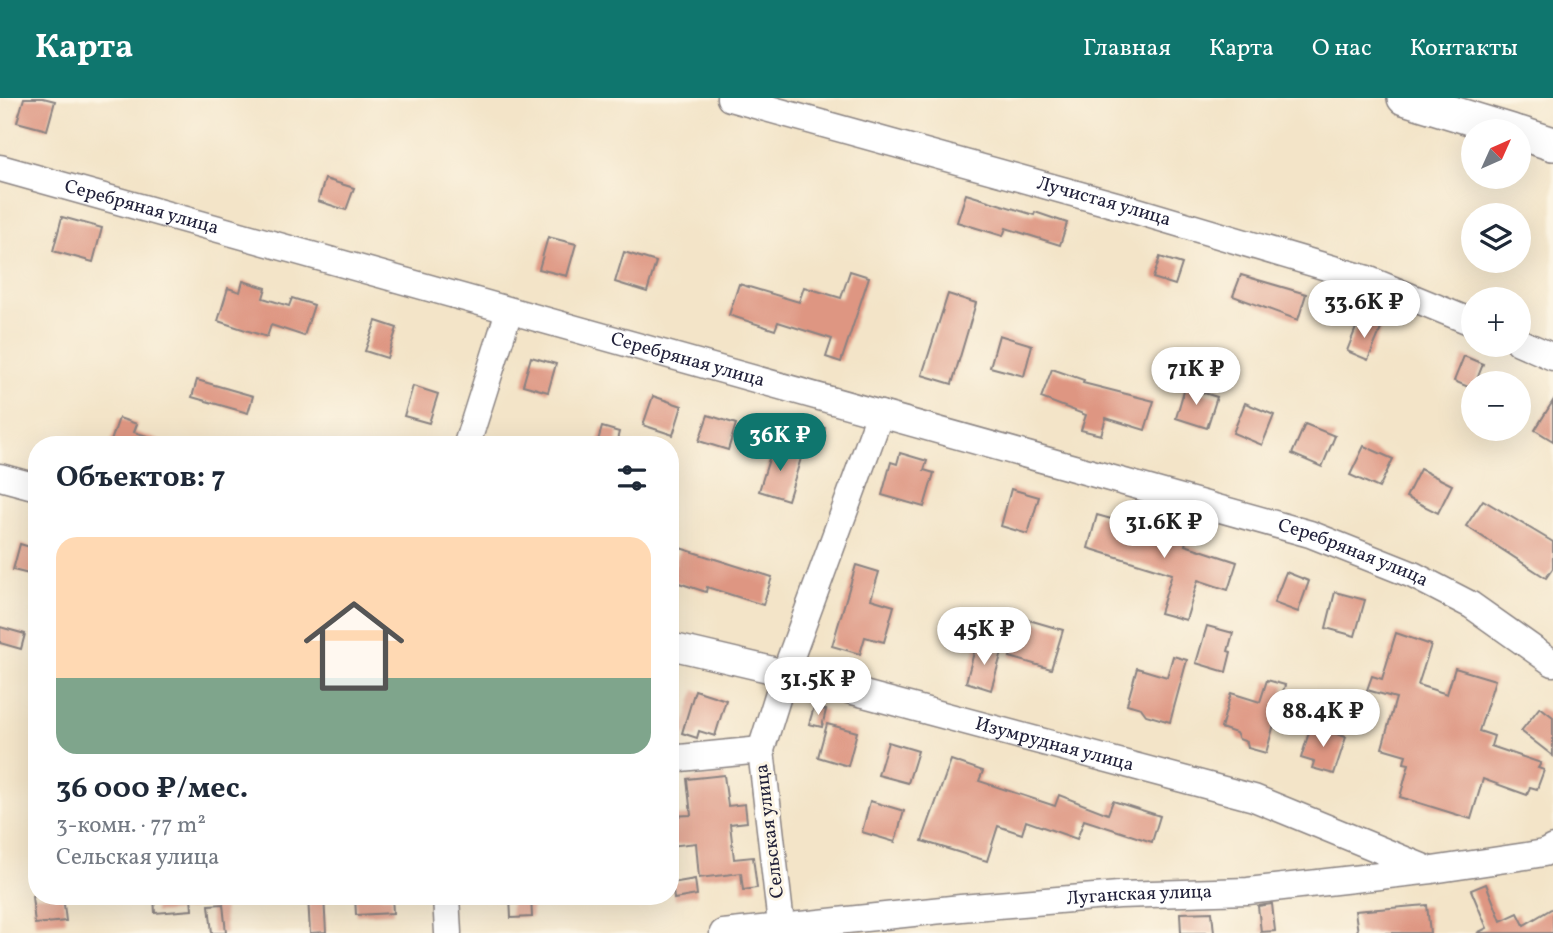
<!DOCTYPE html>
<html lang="ru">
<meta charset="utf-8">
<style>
body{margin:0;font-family:Vollkorn,serif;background:#f2f2f3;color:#1f2937;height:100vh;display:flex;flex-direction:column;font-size:26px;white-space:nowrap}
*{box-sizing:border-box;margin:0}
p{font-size:23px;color:#747a83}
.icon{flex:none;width:38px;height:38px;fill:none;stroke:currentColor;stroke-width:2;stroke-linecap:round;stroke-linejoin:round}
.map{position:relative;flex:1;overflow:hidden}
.side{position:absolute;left:28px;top:338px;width:651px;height:469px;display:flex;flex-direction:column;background:#fff;border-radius:28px;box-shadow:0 7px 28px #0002}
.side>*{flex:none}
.needle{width:46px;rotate:45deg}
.tools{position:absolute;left:1461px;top:21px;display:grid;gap:14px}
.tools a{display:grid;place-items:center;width:70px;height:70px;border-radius:50%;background:#fff;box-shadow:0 7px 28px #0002;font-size:35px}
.price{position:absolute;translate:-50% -60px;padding:0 16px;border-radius:24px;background:#fff;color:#222;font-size:23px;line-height:46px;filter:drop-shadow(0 2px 4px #0008)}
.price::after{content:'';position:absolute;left:50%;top:42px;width:21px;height:16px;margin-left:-10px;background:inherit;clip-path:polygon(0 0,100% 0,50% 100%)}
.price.on{background:#0f766e;color:#fff}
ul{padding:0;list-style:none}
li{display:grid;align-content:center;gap:14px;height:371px;padding:0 28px}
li+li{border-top:2px solid #e0e1e3}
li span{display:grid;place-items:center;height:217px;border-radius:21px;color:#555}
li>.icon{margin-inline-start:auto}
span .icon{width:126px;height:126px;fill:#fffc;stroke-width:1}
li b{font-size:30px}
h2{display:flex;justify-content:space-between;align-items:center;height:84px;padding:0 28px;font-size:30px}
header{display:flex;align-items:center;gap:42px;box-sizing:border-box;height:98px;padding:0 35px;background:#0f766e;color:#fff}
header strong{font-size:33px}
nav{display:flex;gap:38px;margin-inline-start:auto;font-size:24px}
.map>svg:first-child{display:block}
</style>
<header>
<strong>Карта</strong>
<nav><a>Главная</a><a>Карта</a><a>О нас</a><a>Контакты</a></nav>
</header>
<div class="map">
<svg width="1553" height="835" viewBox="0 0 1553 835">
<rect width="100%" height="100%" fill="#fcf5e5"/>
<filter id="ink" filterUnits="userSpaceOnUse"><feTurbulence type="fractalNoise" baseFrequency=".0143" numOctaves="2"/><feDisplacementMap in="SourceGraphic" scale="14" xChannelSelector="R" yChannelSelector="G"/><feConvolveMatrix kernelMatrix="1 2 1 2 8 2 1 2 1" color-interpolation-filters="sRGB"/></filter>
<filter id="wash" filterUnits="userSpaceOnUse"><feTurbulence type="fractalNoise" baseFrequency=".00686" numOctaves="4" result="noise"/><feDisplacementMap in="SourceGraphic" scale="28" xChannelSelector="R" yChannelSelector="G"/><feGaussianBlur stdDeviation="1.57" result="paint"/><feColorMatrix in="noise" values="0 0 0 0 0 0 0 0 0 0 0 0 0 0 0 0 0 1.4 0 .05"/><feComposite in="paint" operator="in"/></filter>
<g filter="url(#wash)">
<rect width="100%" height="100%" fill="#f3e4c8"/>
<g id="blocks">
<g fill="#de9682">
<path d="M24,0H43L55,3L47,32L17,24Z"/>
<path d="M325,81L354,90L346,112L318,103Z"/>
<path d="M966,96L1034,117L1035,114L1067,125L1060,147L1006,130L1003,138L957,124Z"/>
<path d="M62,119L102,130L93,164L53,153Z"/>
<path d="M548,139L576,146L567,178L539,171Z"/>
<path d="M624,154L656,164L647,194L615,184Z"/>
<path d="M1160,159L1182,166L1175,187L1153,180Z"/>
<path d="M850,173L869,179L841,264L826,259L832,241L778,224L775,232L729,217L739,186L799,204L804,189L841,200Z"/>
<path d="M1241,177L1306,196L1298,222L1233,198Z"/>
<path d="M243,183L266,190L263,200L289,208L292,200L314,207L304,238L271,227L267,239L218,223L228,190L240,194Z"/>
<path d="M948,196L976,205L952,286L922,277Z"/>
<path d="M1359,222L1381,231L1368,262L1347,253Z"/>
<path d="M376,223L397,230L387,260L365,253Z"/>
<path d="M999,237L1032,247L1024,278L990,269Z"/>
<path d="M1464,258L1483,266L1473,291L1454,283Z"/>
<path d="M531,259L556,266L548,294L523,287Z"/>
<path d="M1052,271L1084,282L1083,285L1154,303L1145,332L1106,320L1101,337L1081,332L1086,317L1041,300Z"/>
<path d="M197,282L253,298L248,315L192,299Z"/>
<path d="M413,288L438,296L429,325L404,318Z"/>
<path d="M1185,289L1217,299L1207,330L1176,320Z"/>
<path d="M653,298L682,308L673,337L643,327Z"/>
<path d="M1553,303V343L1535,332Z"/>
<path d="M1245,305L1274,317L1262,347L1233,335Z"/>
<path d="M708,317L736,326L728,352L699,343Z"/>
<path d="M119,320L137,326L134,334L163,343L162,346H110Z"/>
<path d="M803,325L825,330L821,351L798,346Z"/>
<path d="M1305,326L1335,338L1322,369L1292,356Z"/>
<path d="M602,329L619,334L616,346H597Z"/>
<path d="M773,348L802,357L788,402L759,393Z"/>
<path d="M1364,348L1393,361L1379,390L1350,377Z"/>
<path d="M900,355L927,363L924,372L934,375L924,409L882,397L891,364L897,366Z"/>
<path d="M1420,371L1452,387L1438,415L1406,399Z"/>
<path d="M1011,391L1039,399L1028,436L1001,428Z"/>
<path d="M1483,402L1553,444V470L1546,480L1466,428Z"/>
<path d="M1097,417L1143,430L1144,426L1187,439L1185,447L1237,464L1228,492L1198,482L1186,522L1160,515L1172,476L1088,450Z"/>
<path d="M20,446L37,451V478L13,472Z"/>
<path d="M680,450L772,479L763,507L707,489L706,494L670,482Z"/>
<path d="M856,467L879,474L871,501L894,508L884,544L865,539L860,556L832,548Z"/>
<path d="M1286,474L1309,483L1298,514L1274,505Z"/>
<path d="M1335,494L1365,502L1355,538L1326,530Z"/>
<path d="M1022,520L1063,532L1051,571L1010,559Z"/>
<path d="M1207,528L1233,535L1228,553L1231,554L1226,574L1196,565Z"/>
<path d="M0,529L25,536L21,551L0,545Z"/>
<path d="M1396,535L1431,547L1418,587L1447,596L1455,570L1495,582L1479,633L1494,638L1491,648L1541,665L1538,670L1544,672L1537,691L1530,689L1527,697L1483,681L1471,721L1400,699L1409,666L1404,665L1406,657L1382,650L1396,600L1367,592L1372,578L1382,581Z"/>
<path d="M976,547L1002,554L991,592L966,584Z"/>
<path d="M1173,558L1187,562L1170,624L1146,617L1141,610L1127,606L1137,570L1167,579Z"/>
<path d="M1267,582L1285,587L1266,655L1248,650L1247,644L1239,641L1236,635L1221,630L1231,595L1260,604Z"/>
<path d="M695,592L726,602L715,638L699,633L697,640L682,635Z"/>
<path d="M814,609L826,612L822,629L809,626Z"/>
<path d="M1540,609L1553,619V658L1521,633Z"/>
<path d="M827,626L857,634L848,668L818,659Z"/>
<path d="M1311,628L1346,639L1334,676L1312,670L1314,664L1301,660Z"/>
<path d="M888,644L918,653L908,685L878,677Z"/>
<path d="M951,662L983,673L979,683L1055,708L1059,697L1108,716L1113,703L1160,718L1152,744L1084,722L1077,741L1026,723L1022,736L998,728L987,763L922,743Z"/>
<path d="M724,677L728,708L745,706L747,724L730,726L734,761L753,759L757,790L743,792L741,775L699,780L696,745L670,748V718L691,717L687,681Z"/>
<path d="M870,703L904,713L895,744L862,734Z"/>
<path d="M695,781L697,797L674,801L672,785Z"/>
<path d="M1486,786L1501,823L1518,815L1524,827L1553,810V835H1477L1487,830L1471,792Z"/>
<path d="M32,798H63L66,823L35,826Z"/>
<path d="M154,798H191L192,812L155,815Z"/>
<path d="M308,798H324L326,834L310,835Z"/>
<path d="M355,798H392L393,815L356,817Z"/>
<path d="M510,798H531L532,819L511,820Z"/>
<path d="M223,806L226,835H212L209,807Z"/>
<path d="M1272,806L1275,833L1261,834L1258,808Z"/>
<path d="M1427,807L1430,835H1358L1355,813Z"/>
<path d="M1212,814L1214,835H1181L1180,815Z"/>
</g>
</g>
</g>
<g filter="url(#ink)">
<use href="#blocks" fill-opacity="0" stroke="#8a8382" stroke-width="2"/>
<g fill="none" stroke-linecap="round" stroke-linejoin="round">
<g stroke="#8a8382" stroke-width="29">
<g id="minor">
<path id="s1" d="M730,0L1127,110L1367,181L1474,225"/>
<path id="s2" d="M0,70L1310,436L1413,477L1471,507L1553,565"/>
<path d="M1519,244L1553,259"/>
<path d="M467,346L509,213"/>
<path d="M0,379L37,389"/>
<path id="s3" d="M670,548L785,575L1254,700L1427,771"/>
<path d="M670,661L761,652"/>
<path d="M446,798L448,835"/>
<path id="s4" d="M723,835L961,810L1119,797L1248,793L1432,772L1526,758L1544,755L1553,750"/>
<path d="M782,835L761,652L785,575L880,316"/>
</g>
</g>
<g stroke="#8a8382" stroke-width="36">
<g id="major">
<path d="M1404,0L1512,33"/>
<path d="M1519,35L1553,46"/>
</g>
</g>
<use href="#minor" stroke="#fff" stroke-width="26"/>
<use href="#major" stroke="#fff" stroke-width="33"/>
</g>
</g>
<g text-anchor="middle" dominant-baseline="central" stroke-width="6" stroke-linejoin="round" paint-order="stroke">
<g font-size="19" fill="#22223b" stroke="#fcf5e5">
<text stroke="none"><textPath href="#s1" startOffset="388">Лучистая улица</textPath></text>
<text stroke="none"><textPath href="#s2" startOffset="147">Серебряная улица</textPath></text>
<text stroke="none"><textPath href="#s2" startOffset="714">Серебряная улица</textPath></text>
<text stroke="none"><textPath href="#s2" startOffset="1407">Серебряная улица</textPath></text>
<text stroke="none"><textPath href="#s3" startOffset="397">Изумрудная улица</textPath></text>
<text transform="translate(770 733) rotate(-97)">Сельская улица</text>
<text stroke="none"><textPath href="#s4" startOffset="418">Луганская улица</textPath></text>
</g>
</g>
</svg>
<div class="tools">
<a><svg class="needle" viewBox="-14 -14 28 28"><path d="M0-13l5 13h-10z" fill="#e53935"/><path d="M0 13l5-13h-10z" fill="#747a83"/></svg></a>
<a><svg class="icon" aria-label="layers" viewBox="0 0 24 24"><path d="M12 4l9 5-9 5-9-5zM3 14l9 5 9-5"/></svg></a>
<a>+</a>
<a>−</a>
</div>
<b class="price" style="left:1364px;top:242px">33.6K ₽</b>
<b class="price" style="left:1196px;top:309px">71K ₽</b>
<b class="price on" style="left:780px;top:375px">36K ₽</b>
<b class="price" style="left:1164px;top:462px">31.6K ₽</b>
<b class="price" style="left:984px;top:569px">45K ₽</b>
<b class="price" style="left:818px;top:619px">31.5K ₽</b>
<b class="price" style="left:1323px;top:651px">88.4K ₽</b>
<section class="side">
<h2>Объектов: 7<svg class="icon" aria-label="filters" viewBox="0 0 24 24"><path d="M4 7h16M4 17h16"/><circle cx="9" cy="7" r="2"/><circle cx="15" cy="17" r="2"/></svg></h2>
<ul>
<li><span style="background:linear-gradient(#ffd9b3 65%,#7fa58c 0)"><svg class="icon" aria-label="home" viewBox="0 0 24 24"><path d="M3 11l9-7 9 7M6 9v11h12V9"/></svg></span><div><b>36 000 ₽/мес.</b><p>3-комн. · 77 m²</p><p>Сельская улица</p></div></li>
</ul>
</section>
</div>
